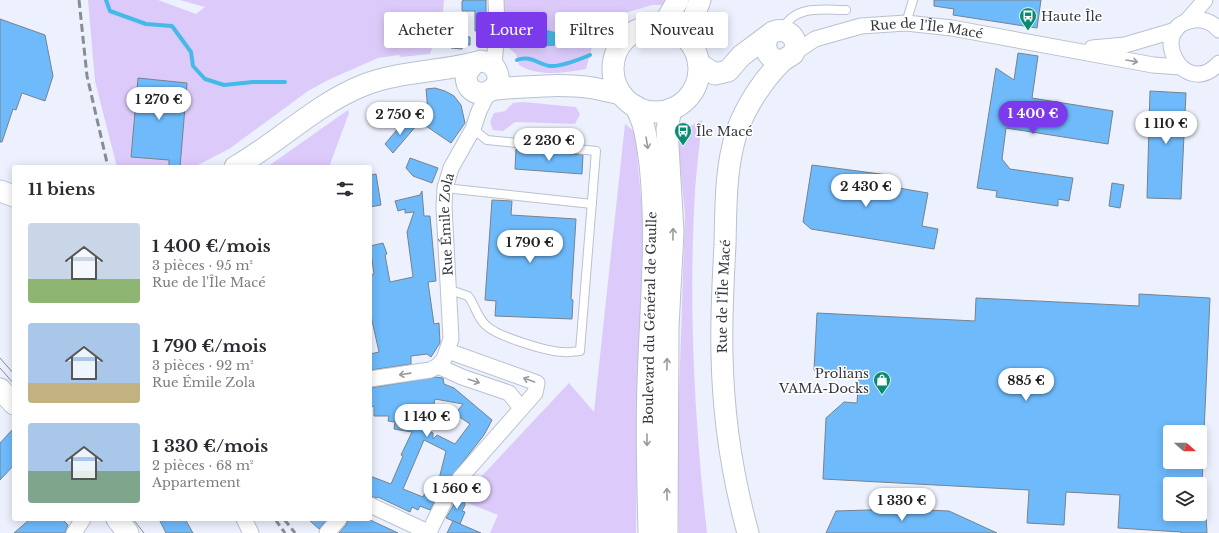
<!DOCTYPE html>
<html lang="fr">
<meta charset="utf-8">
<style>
body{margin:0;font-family:"Libre Baskerville",serif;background:#f7f7f7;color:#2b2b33;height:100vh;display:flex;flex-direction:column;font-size:15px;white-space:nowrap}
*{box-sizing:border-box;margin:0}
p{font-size:13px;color:#7c7c81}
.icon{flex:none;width:22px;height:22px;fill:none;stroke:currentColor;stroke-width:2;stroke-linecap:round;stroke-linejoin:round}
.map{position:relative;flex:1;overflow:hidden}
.side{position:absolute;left:12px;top:165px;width:360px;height:356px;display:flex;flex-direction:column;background:#fff;border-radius:4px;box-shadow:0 2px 10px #0003}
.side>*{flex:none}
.top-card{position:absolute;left:384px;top:12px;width:380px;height:36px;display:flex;gap:8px}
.needle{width:26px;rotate:110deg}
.buttons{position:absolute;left:1163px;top:425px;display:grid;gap:8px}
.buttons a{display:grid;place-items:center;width:44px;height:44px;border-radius:4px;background:#fff;box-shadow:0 2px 10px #0003;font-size:20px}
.price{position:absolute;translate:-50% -34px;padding:0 9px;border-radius:14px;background:#fff;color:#222;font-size:13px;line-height:26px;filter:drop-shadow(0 1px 2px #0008)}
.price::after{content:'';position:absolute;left:50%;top:24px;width:12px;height:9px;margin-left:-6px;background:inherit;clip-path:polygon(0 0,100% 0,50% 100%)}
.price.active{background:#7c3aed;color:#fff}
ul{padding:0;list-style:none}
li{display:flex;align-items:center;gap:12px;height:100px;padding:0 16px}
li span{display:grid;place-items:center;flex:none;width:112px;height:80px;border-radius:4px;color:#555}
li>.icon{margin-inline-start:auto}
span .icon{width:48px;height:48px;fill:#fffc;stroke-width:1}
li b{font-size:17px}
h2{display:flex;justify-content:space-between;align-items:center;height:48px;padding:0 16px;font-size:17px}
.tag{padding:0 14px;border-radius:4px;background:#fff;box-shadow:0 2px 10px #0003;font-size:14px;line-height:36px}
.tag.active{background:#7c3aed;color:#fff}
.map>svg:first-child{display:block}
</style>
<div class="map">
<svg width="1219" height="533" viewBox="0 0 1219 533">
<rect width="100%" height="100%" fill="#ecf1fd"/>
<g fill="#dccbfa">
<path d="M88,0H158L196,14L205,7L180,0H444L441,34L433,35L432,43L433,46L430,54L401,57L399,55L378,58L328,80L308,91L229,149L194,167H117L95,81Z"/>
<path d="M504,0H668L666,5H652L622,14L593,44L586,69C564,73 538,77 519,65L516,54L504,44Z"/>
<path d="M523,102L576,107L580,114L575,124L515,122L503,131L493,130L490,122L494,113L505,111L513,103Z"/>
<path d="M348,110L349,113L329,167H267Z"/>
<path d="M702,120C699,150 695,180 694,210C689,318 695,426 707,533H679L677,455L685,215L677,133Z"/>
<path d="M625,124L635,132L643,220L637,423L636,533H490L498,515L465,502L464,495L569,383L594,412Z"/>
</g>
<path fill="#45b9e7" d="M543,29L559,33L561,39L557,46H547L538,39L539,34Z"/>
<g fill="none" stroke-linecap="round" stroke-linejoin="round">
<g stroke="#45b9e7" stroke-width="4">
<path d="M106,0L110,11L146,24L172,26L191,52L193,66L205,79L224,85L253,82H285"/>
<path d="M517,60C530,55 538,64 550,66C560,67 581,59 590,55"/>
</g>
</g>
<g fill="#6ebafb" stroke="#77828d" fill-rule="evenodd">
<path d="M465,0H486V31H475V11H462V1Z"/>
<path d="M934,0H1041L1037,28L953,15L954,9L934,6Z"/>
<path d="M0,19L45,35L53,76L45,101L22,93L16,110L13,109L2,142H0Z"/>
<path d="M452,31L463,32V36L470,37V45H463L462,49L451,48V44H441V34L452,35Z"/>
<path d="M1018,53L1038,56L1032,98L1113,111L1108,144L1006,128L1002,159L1010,169L1073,178L1069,201L1058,199V206L996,197L997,191L977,188L996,68L1014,80Z"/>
<path d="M138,78L187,83L180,167L169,166V160L131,157Z"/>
<path d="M435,88L445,91L454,96L461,105L465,123L451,143L423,124L428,112L426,89Z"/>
<path d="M1150,91L1186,93L1181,199L1147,198Z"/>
<path d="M406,119L416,126L393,153L385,144Z"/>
<path d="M516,149L583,155L582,174L515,169Z"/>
<path d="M410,158L438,168L432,183L413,176L406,168Z"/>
<path d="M812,165L888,175L887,186L928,193L922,226L938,229L934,249L811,229L803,222Z"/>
<path d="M376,174L381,205L370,207V175Z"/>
<path d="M1112,183L1124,185L1120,208L1109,206Z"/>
<path d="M422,191L424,216H430L436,281L428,282L434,324L439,323L440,343L431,357L427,354L411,356V364L371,370L370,354L379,352L371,316L370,275L374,274L370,246L383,243L387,254L385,255L390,282L413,277L407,232L414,212L405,213V209L398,211L395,201L420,195Z"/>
<path d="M492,200L512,201L511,215L576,219L571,299L573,300L572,319L495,316L496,301L485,300Z"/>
<path d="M1139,294L1210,298L1204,432H1170V462H1203L1202,484H1170V514H1206L1207,533H1181V532L1118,528L1120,495L1066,492L1064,525L1027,523L1029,490L823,479L826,418L844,402L857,403L859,373L814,370L817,313L975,321L976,298L1139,306Z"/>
<path d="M435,377L443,378L444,384L454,388L492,420L484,435L440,491L430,510L420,506L418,510L412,507L410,512L378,497L377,498L370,496V476L391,484L403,456L401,455L412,432L394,429L395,422L388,421L389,416H374V406L370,407V388ZM435,399L463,404L455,414L470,424L455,444L437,435L433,439V433L423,427L433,409ZM424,440L446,451L435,495L426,491L423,497L403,489Z"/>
<path d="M14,428V465L0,480V443Z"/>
<path d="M460,494L464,495L465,505L462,511L465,512L460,524L446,518Z"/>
<path d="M901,509L949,511L997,533H826L836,511Z"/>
<path d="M30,519H62L68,525L65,533H14Z"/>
<path d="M159,519H185L193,533H166Z"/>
<path d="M308,519H327L319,529Z"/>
<path d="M348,519H368L398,533H339L346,525Z"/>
<path d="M453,521L481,533H447Z"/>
</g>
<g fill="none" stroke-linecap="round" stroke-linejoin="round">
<g stroke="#bac1cf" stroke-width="10">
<g id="lane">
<path d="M906,23L913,0"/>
<path d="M782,30C795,4 823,10 846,10"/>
<path d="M445,188L592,204"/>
<path d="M450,290L468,296C476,306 477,319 488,327C500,337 548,352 564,352C569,353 575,351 580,351L596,151L487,140L473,129"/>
</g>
</g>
<g stroke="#bac1cf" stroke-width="17">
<g id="street">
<path d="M1186,22L1205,0"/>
<path d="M1219,30C1213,23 1204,19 1194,20C1146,26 1183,102 1219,63"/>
<path d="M1092,48L1125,45L1176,30"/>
<path id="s1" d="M794,53L815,39L861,26L906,23L952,28L1153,65L1181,67"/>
<path d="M494,66L497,28L496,0"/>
<path d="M438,366L462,377L509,393L521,408"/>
<path id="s2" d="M370,379L430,370L438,366L444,359L451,339L444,207L445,188L451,168L473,129L479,111L489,91"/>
<path d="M370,505L430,533"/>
<path d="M244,519L251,533"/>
<path d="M429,532L447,496L461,477L535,393L537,383L448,351"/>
<path d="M74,533L83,519"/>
<path d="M327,533L339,519"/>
</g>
</g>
<g stroke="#bac1cf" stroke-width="23">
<g id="secondary">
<path d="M659,26L667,19L678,0"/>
<circle cx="656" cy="69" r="43"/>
<path d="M692,45L690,28L700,0"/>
<path d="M699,64L715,74L728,71L741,56L773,32C788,26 801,40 793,54L782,61L773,59C766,53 763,45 768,37"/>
<path d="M493,89C526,87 561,83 593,88C603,90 612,92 621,94"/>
<path d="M635,106C646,124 647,144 650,164C658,237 650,311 648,385C646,434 648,484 649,533"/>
<path d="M235,167C279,142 316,104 364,85C399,71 444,72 481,61C487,62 492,63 496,70C508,93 465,106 466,74L474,63"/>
<path d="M0,191L14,196"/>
<path d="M0,389L14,404"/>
<path d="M117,519L128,533"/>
<path d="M667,533L668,327L673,232L667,129L671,109"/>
<path id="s3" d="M748,533C732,475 723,414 722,354C721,318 723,281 725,245C726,207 725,168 737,131C746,106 763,80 782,61"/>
</g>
</g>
<use href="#lane" stroke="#fff" stroke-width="8"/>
<use href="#street" stroke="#fff" stroke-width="15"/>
<use href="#secondary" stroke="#fff" stroke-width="21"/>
<g stroke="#888c95" stroke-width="1">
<path d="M0,358L14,374"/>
<path d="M0,368L14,384"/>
<path d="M133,519L144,533"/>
</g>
<g stroke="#888c95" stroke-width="3" stroke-dasharray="8 4" stroke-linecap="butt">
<path d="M79,0L87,76L108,167"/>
<path d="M275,519L285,533"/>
<path d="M284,519L295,533"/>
</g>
</g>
<defs><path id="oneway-shaft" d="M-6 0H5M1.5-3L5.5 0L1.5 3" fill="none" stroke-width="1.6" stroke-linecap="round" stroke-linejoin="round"/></defs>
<g stroke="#9a9b9e">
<use href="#oneway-shaft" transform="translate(1132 61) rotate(10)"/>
<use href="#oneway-shaft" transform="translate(647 143) rotate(81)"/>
<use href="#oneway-shaft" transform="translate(673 234) rotate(-89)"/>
<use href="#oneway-shaft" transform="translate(667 364) rotate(-89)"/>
<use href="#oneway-shaft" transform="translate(405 374) rotate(172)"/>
<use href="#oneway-shaft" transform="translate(529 380) rotate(-160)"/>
<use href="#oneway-shaft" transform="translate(474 381) rotate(18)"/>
<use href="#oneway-shaft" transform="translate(647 440) rotate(90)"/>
<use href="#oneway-shaft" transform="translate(667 494) rotate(-91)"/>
</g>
<defs>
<g id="bus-pin" transform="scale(0.9)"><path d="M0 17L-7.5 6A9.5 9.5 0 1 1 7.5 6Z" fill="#098b71" stroke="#fff"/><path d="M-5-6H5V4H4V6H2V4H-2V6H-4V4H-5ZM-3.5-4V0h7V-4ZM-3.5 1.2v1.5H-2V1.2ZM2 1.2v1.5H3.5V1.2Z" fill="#fff"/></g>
<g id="shop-pin" transform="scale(0.9)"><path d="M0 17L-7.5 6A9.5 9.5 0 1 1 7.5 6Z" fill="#098b71" stroke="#fff"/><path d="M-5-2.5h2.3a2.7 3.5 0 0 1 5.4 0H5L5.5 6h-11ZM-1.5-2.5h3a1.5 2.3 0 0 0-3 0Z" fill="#fff"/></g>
</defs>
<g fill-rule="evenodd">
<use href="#bus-pin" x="1028" y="16"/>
<use href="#bus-pin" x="683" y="131"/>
<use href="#shop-pin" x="882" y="380"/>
</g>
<g text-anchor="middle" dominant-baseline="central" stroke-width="3" stroke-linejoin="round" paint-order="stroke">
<g font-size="13" fill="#34373d" stroke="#fff" text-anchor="start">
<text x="1041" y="16">Haute Île</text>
<text x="696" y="131">Île Macé</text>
<text x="869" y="373" text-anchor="end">Prolians<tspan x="869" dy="15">VAMA-Docks</tspan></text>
</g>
<g font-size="13" fill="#34373d" stroke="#fff">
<text stroke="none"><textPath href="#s1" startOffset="139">Rue de l'Île Macé</textPath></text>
<text stroke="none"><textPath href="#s2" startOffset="215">Rue Émile Zola</textPath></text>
<text stroke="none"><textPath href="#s3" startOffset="239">Rue de l'Île Macé</textPath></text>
<text transform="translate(650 318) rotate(-89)">Boulevard du Général de Gaulle</text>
</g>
</g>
</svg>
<div class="buttons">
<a><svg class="needle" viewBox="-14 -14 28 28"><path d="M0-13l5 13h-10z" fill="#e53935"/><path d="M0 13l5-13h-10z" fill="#7c7c81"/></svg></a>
<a><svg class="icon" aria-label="layers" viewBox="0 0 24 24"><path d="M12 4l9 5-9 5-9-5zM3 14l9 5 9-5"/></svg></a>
</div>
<b class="price" style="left:159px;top:121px">1 270 €</b>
<b class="price active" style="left:1033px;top:135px">1 400 €</b>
<b class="price" style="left:400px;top:136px">2 750 €</b>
<b class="price" style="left:1166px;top:145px">1 110 €</b>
<b class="price" style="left:549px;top:162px">2 230 €</b>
<b class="price" style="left:866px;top:208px">2 430 €</b>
<b class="price" style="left:530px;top:264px">1 790 €</b>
<b class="price" style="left:1026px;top:402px">885 €</b>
<b class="price" style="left:427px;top:438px">1 140 €</b>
<b class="price" style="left:457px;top:510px">1 560 €</b>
<b class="price" style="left:902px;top:522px">1 330 €</b>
<div class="top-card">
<a class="tag">Acheter</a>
<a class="tag active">Louer</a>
<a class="tag">Filtres</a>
<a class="tag">Nouveau</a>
</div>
<section class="side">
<h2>11 biens<svg class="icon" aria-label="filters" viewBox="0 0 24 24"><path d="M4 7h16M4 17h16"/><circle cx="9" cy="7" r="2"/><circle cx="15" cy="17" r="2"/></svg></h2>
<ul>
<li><span style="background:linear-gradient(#c9d6e8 70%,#8fb573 0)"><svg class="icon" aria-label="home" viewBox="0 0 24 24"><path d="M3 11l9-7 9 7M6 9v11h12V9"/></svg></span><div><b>1 400 €/mois</b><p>3 pièces · 95 m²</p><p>Rue de l'Île Macé</p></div></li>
<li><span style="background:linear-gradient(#a9c7e8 75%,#c2b280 0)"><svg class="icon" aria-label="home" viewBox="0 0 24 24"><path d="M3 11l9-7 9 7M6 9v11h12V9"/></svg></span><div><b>1 790 €/mois</b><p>3 pièces · 92 m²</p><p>Rue Émile Zola</p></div></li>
<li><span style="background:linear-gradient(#a9c7e8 60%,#7fa58c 0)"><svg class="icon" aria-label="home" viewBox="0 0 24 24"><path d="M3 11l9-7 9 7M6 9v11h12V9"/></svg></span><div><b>1 330 €/mois</b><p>2 pièces · 68 m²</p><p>Appartement</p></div></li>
</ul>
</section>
</div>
